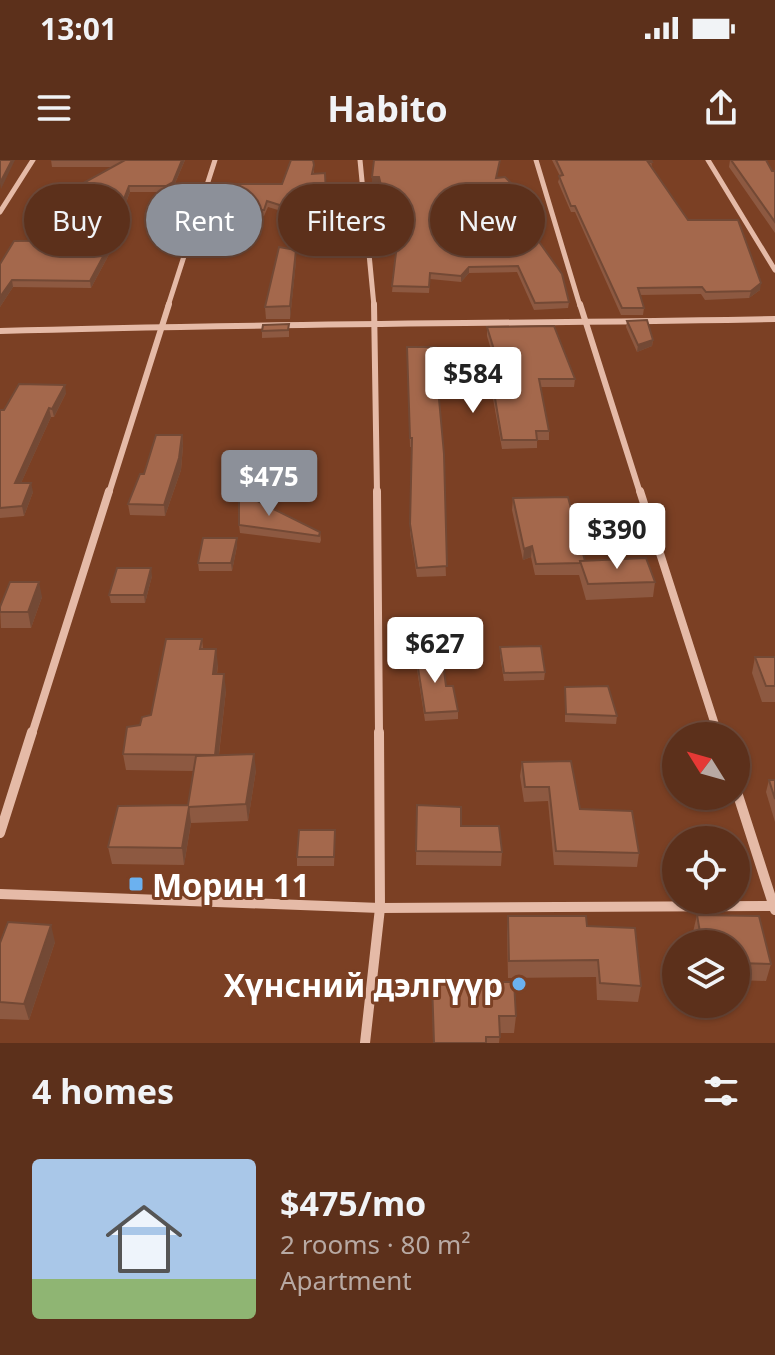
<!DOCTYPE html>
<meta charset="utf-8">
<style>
body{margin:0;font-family:"Noto Sans",sans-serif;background:#623824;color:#f1f3f6;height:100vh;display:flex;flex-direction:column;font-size:30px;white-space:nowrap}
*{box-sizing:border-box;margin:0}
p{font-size:26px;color:#b8a9a3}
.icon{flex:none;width:44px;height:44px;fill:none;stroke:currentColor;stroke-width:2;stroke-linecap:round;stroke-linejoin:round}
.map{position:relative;height:883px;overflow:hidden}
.drawer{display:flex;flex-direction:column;background:#5c301b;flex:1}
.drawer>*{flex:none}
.guide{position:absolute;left:24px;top:24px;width:728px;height:72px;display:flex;gap:16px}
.needle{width:52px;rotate:307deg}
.controls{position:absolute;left:662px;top:562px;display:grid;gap:16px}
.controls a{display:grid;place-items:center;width:88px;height:88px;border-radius:50%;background:#5c301b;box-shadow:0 2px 6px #0004,0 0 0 2px #714b3a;font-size:40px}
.price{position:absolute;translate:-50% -68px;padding:0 18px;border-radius:8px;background:#fff;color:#222;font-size:26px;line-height:52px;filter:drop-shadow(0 2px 4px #0008)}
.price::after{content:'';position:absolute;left:50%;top:48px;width:24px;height:18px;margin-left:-12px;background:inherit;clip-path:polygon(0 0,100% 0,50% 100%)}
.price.active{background:#8c9099;color:#fff}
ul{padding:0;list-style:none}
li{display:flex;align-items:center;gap:24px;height:200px;padding:0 32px}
li span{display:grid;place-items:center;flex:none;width:224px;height:160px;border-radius:8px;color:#555}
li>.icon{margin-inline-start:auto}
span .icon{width:96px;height:96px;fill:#fffc;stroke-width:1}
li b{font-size:34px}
h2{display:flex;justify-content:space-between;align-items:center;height:96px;padding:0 32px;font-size:34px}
.pill{padding:0 28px;border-radius:36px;background:#5c301b;box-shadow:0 2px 6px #0004,0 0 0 2px #714b3a;font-size:28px;line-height:72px}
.pill.active{background:#8c9099;color:#fff}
.status{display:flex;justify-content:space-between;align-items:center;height:56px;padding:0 40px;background:#5c301b;direction:ltr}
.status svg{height:22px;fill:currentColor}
header{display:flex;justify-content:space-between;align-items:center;height:104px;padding:0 32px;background:#5c301b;font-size:36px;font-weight:700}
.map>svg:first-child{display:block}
</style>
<div class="status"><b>13:01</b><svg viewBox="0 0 49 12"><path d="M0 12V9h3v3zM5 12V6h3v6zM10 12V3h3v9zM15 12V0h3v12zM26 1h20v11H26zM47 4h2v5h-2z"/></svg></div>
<header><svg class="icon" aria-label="menu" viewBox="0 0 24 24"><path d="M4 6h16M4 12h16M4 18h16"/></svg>Habito<svg class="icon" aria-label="share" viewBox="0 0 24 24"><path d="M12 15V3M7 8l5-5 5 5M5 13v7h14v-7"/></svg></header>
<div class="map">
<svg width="775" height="883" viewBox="0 0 775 883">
<rect width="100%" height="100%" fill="#7b4024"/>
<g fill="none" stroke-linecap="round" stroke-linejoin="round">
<g stroke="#e5baa7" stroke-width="5">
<path d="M360,0L374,146"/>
<path d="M536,0L580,146"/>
<path d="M708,0L775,110"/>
<path d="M0,52L33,0"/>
<path d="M168,146L215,0"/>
</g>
<g stroke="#e5baa7" stroke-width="6">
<path d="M374,144L377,333"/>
<path d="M580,144L640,333"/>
<path d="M0,171C258,163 517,164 775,159"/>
<path d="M109,333L169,144"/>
</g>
<g stroke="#e5baa7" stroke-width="8">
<path d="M377,331L379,574"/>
<path d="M640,331L718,574"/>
<path d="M32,574L109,331"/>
</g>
<g stroke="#e5baa7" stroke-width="10">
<path d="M718,572L719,576"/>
<path d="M736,629L775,750"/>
<path d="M0,673L32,572"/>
<path d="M0,734L380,748L775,746"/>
<path d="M365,883L380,748L379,572"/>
</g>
</g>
<g fill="#8d5941">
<path d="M51,0H185L173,28L166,32H130L112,80L113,87L91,128L13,127L0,147V104L94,80L48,50L47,43L114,7H52Z"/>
<path d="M552,0H651L652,7L688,60L760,130L749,138L705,140L701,134L640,135L644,148L643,155H621L575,52H571L558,22L560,16Z"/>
<path d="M730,0H766L772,11H775V73L729,7Z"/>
<path d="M314,5V14L325,13L327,61L288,62V53L268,47L264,56H241L242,39L229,36V30L282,24Z"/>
<path d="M372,17L497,18L536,48V53L519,54L569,142L568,148L534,150L517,112L469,113L461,122L430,119L429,133L392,132L397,82H393L379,22L372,23Z"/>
<path d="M296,101L290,159H266L265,147Z"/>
<path d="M627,161L653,180L652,186L637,192L626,167Z"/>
<path d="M487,167L575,219L574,227H541L549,271V280H537V288L502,289L490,222L438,226L446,416L417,417L410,373L412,287H410L407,187L437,194L492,193L487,176Z"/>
<path d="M262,171H289V177L262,178Z"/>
<path d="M66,233L54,257H51L21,323L33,332L24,356L0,358V250Z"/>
<path d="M182,275L183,286L181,310L165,356L130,355L128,344L144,314Z"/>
<path d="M513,338L585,401L655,422L653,437L586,440L579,415H535L531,397L523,400L512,350Z"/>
<path d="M239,365L320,372L321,380L320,383L240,373Z"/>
<path d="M237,378V386L232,411H199L198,403Z"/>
<path d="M152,416L145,443H111L109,435Z"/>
<path d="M42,437L31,468H1L0,447Z"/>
<path d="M202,479L203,489L218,505L217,514L226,530L219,595L256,610L248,661L191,663L184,705L112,704L108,687L188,645L193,611L126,610L123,594L151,555Z"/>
<path d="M500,487L545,512L544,520L504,521L500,495Z"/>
<path d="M416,495L446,526L458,551V559L425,561L416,503Z"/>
<path d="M755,497H775V542H762L752,513Z"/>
<path d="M565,527L617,556L616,564L565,562Z"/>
<path d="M522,602L580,649L639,693L637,707L554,705L548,641L524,642L520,616Z"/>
<path d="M769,620H775V662L766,632Z"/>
<path d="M417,645L461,666L502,692L501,706L416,705Z"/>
<path d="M335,679L334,706H297V697Z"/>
<path d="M697,755L771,804L766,821L736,820V784H695L693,772Z"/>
<path d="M508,756L587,766L641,826L638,842L597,840L596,817L508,818L507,773Z"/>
<path d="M55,782L29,860L0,859V783Z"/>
<path d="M432,822L516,856L514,873H500L499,883H433Z"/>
</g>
<g fill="#734935">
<path d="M12,0H15L1,29L0,23Z"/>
<path d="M182,0H185L173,28L166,32V26Z"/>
<path d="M372,17H379V22L372,23Z"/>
<path d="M129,26L130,32L111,81L112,80L113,87L91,128L90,121Z"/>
<path d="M296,90V101L290,159V146Z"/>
<path d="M469,107V113L461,122V116Z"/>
<path d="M12,120L13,127L0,147V137Z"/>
<path d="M761,123L760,130L749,138L751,131Z"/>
<path d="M653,180L652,186L637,192L638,185Z"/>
<path d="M65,225L66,233L54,257L52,249Z"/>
<path d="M49,248L51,257L17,332L15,323Z"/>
<path d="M182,275L183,286L181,310L165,356L164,345Z"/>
<path d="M31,323L33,332L24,356L22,346Z"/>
<path d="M237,378V386L232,411L231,403Z"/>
<path d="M532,386L531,397L523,400L524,389Z"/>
<path d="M151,408L152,416L145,443L144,435Z"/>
<path d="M39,422L42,437L31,468L28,452Z"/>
<path d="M216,489L218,505L214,530L213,514Z"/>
<path d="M224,514L226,530L217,611L215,595Z"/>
<path d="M254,594L256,610L248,661L246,644Z"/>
<path d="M189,647L191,663L184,705L182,688Z"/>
<path d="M51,765L55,782L29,860L24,844Z"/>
</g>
<g fill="#a4684c" stroke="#734935" stroke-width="2">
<path d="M0,0H12L0,23Z"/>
<path d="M51,0H182L173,22L166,26H129L108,80H112L90,121L12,120L0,137V104L14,81L103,80L47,43L125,0Z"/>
<path d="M291,0H313L314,5L312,14L325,13L327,56H287L289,48L267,41L264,50H240L243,34L229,30L230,24H282Z"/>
<path d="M374,0H500L496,18L505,17L536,48H515L562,114L569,142L535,143L518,106L469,107L461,116L430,113L429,127L392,126L398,76H393L379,17H372Z"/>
<path d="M556,0H651L652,2H648L688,60H738L761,123L751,131L706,132L702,127L638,128L644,148H622L575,46H571L559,16L563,15Z"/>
<path d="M731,0H766L772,11H775V62Z"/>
<path d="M279,87L296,90L290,146L265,147Z"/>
<path d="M647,160L653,180L638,185L627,161Z"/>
<path d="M289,164L288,170L262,171L263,165Z"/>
<path d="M554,166L575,219H539L549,271H536L537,280H502L491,214L437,217L444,294L447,406L417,408L410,364L412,278H410L407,187H436L437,194L495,193L487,167Z"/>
<path d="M19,224L65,225L52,249L49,248L15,323H31L22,346L0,348V250H4Z"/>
<path d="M156,275H182L179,298L164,345L128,344L140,314H144Z"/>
<path d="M239,332L320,372L319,376L239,365Z"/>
<path d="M568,337L585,401H580V403L536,404L532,386L524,389L513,338Z"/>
<path d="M203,378H237L231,403H198Z"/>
<path d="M646,398L655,422L588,424L580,401Z"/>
<path d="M117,408H151L144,435H109Z"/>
<path d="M10,422H39L28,452H0V447Z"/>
<path d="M166,479H202L200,489H216L213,514H224L215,595L123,594L127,567L140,565L142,557L151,555Z"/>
<path d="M541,486L545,512L504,513L500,487Z"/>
<path d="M416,495H442L446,526H453L458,551L425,553Z"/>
<path d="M755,497H775V526H766Z"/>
<path d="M608,526L617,556L566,554L565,527Z"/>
<path d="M254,594L246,644L189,647L182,688L108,687L118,646L188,645L196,596Z"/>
<path d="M571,601L580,649L632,651L639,693L556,691L549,627H525L522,602Z"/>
<path d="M769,620H775V639Z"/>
<path d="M417,645L461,647V666H499L502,692L416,691Z"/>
<path d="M299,670H335L334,697H297Z"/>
<path d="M697,755L759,756L771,804L736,803V784H702Z"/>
<path d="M508,756H586L587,766L635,768L641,826L600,823L598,800L509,801Z"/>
<path d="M8,762L51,765L24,844L0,842V783Z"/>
<path d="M432,822H514L516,856H499L500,877H486V883H434Z"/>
</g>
<g fill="#6bb1ef" stroke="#7b4024" stroke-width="3">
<rect x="128" y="716" width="16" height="16" rx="4"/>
<circle cx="519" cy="824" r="8"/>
</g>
<g text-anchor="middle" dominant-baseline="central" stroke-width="6" stroke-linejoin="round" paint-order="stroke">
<g font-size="32" font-weight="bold" fill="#fff" stroke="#7b4024" text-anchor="start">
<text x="152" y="724">Морин 11</text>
<text x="503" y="824" text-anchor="end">Хүнсний дэлгүүр</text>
</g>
</g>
</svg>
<div class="controls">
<a><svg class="needle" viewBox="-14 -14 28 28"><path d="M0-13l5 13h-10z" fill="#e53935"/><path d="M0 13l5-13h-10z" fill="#b8a9a3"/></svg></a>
<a><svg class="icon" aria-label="locate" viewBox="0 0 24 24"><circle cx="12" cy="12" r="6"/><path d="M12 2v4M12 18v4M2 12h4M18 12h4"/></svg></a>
<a><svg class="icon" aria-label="layers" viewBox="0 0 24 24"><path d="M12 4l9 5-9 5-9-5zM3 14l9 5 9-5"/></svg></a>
</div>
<b class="price" style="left:473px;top:255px">$584</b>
<b class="price active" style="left:269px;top:358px">$475</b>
<b class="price" style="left:617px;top:411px">$390</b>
<b class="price" style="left:435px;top:525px">$627</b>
<div class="guide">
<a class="pill">Buy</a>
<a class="pill active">Rent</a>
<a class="pill">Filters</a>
<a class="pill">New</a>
</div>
</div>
<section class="drawer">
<h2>4 homes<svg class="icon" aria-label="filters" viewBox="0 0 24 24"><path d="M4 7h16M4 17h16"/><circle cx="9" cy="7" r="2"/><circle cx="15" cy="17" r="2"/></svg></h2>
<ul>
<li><span style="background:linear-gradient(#a9c7e8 75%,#8fb573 0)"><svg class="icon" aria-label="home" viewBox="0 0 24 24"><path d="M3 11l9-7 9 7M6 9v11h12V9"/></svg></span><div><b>$475/mo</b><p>2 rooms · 80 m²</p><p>Apartment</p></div></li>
</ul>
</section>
